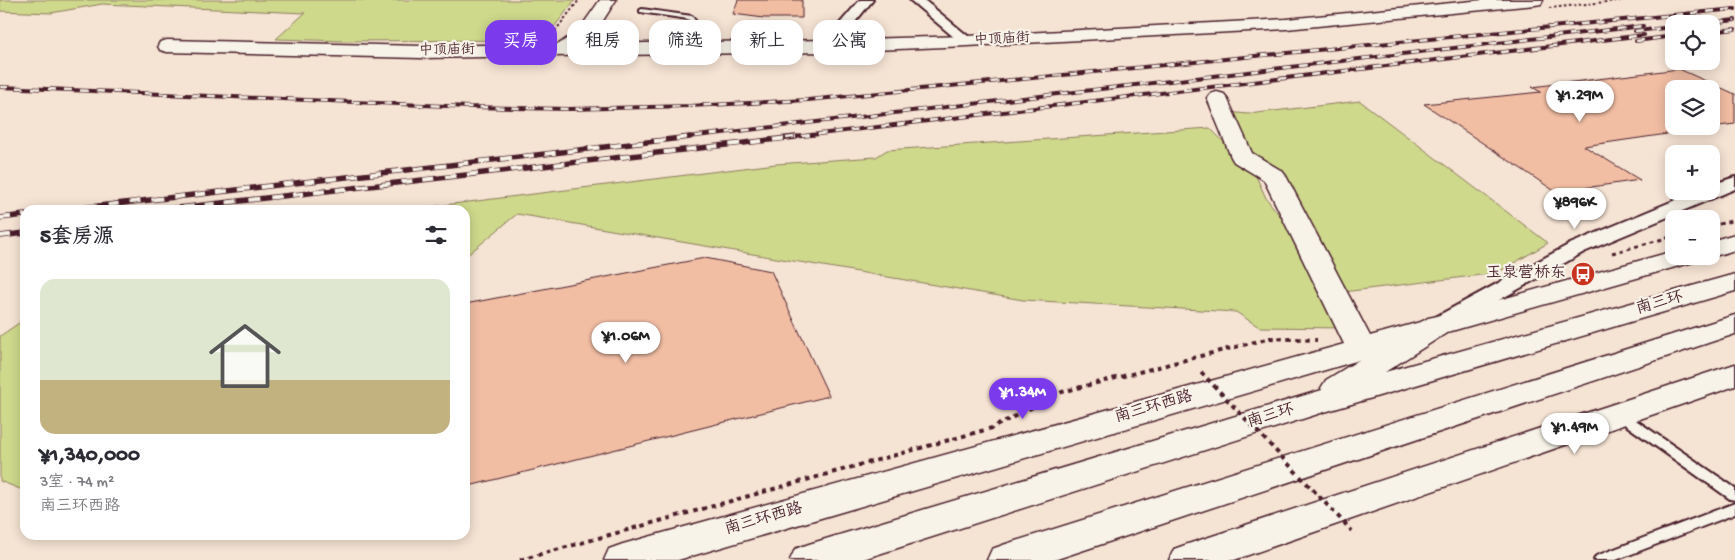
<!DOCTYPE html>
<html lang="zh">
<meta charset="utf-8">
<style>
body{margin:0;font-family:"Gochi Hand","LXGW WenKai TC",sans-serif;background:#f2f2f3;color:#2b2b33;height:100vh;display:flex;flex-direction:column;font-size:19px;white-space:nowrap}
*{box-sizing:border-box;margin:0}
p{font-size:16px;color:#7c7c81}
.icon{flex:none;width:28px;height:28px;fill:none;stroke:currentColor;stroke-width:2;stroke-linecap:round;stroke-linejoin:round}
.map{position:relative;flex:1;overflow:hidden}
.details{position:absolute;left:20px;top:205px;width:450px;height:335px;display:flex;flex-direction:column;background:#fff;border-radius:15px;box-shadow:0 2px 12px #0003}
.details>*{flex:none}
.hud{position:absolute;left:485px;top:20px;width:475px;height:45px;display:flex;gap:10px}
.controls{position:absolute;left:1665px;top:15px;display:grid;gap:10px}
.controls a{display:grid;place-items:center;width:55px;height:55px;border-radius:10px;background:#fff;box-shadow:0 2px 12px #0003;font-size:25px}
.price{position:absolute;translate:-50% -42px;padding:0 11px;border-radius:18px;background:#fff;color:#222;font-size:16px;line-height:32px;filter:drop-shadow(0 1px 2px #0008)}
.price::after{content:'';position:absolute;left:50%;top:30px;width:15px;height:11px;margin-left:-8px;background:inherit;clip-path:polygon(0 0,100% 0,50% 100%)}
.price.active{background:#7c3aed;color:#fff}
ul{padding:0;list-style:none}
li{display:grid;align-content:center;gap:10px;height:265px;padding:0 20px}
li span{display:grid;place-items:center;height:155px;border-radius:15px;color:#555}
li>.icon{margin-inline-start:auto}
span .icon{width:90px;height:90px;fill:#fffc;stroke-width:1}
li b{font-size:21px}
h2{display:flex;justify-content:space-between;align-items:center;height:60px;padding:0 20px;font-size:21px}
.pill{padding:0 18px;border-radius:15px;background:#fff;box-shadow:0 2px 12px #0003;font-size:18px;line-height:45px}
.pill.active{background:#7c3aed;color:#fff}
.map>svg:first-child{display:block}
</style>
<div class="map">
<svg width="1735" height="560" viewBox="0 0 1735 560">
<rect width="100%" height="100%" fill="#f5e3d3"/>
<filter id="ink" filterUnits="userSpaceOnUse"><feTurbulence type="fractalNoise" baseFrequency=".02" numOctaves="2"/><feDisplacementMap in="SourceGraphic" scale="10" xChannelSelector="R" yChannelSelector="G"/><feConvolveMatrix kernelMatrix="1 2 1 2 8 2 1 2 1" color-interpolation-filters="sRGB"/></filter>
<g filter="url(#ink)">
<g fill="#ced98c" stroke="#8c7c5c">
<path d="M0,0H575L547,36L534,40L344,41L276,39L305,13L102,4L51,13L0,11Z"/>
<path d="M1360,101L1548,243L1497,273L1343,292L1247,156L1227,112L1248,114Z"/>
<path d="M1210,128L1255,174L1266,198L1287,225L1345,328L1259,327L1236,312L1023,300L517,214L465,257V210H404L776,164L876,157L887,150Z"/>
<path d="M25,319V491L0,481V336Z"/>
</g>
<g fill="#f1bda3" stroke="#4a1f2b">
<path d="M738,0H802V18H764L733,14Z"/>
<path d="M1679,69L1735,94V124L1711,127V89H1674V133L1584,146L1640,180L1556,192L1424,104L1541,92L1532,87Z"/>
<path d="M705,258L771,271L829,396L465,487V304Z"/>
</g>
<g fill="none" stroke-linecap="round" stroke-linejoin="round">
<g stroke="#4a1f2b" stroke-width="4">
<g id="lane">
<path d="M642,9L692,16L696,22L681,49L676,48L690,22L688,19L640,12V10Z"/>
<path d="M1620,411L1624,412L1735,488V500L1730,499L1616,418L1614,415L1616,412Z"/>
<path d="M1735,503V514L1616,560H1594L1596,556Z"/>
</g>
</g>
<g stroke="#4a1f2b" stroke-width="4">
<g id="street">
<path d="M860,0H873L833,49H823L821,46L823,43Z"/>
<path d="M910,0H924L974,41L972,44H962Z"/>
<path d="M1735,177V189L1584,252L1446,330L1438,332L1430,330L1427,325L1430,320L1570,244L1697,191H1711V185Z"/>
</g>
</g>
<g stroke="#4a1f2b" stroke-width="3">
<g id="secondary">
<path d="M600,0H616L592,38L584,44L828,40L967,36L1286,19L1483,0H1543L1541,4L1535,5L1286,29L967,46L828,52L421,58L167,52L160,50L158,46L160,42L167,40L421,46L559,44L579,30Z"/>
<path d="M1217,92L1224,94L1227,98L1252,153L1282,171L1286,176L1370,336L1674,251V256H1697L1693,262L1448,332L1373,356L678,560H604L609,549L623,544L1344,344L1264,180L1234,162L1231,157L1207,98L1210,94Z"/>
<path d="M1735,234V250L1711,257L1708,256H1711V241Z"/>
<path d="M1735,364V386L1234,560H1169L1174,549L1188,544Z"/>
</g>
</g>
<g stroke="#4a1f2b" stroke-width="3">
<g id="highway">
<path d="M1735,274V291L1321,413L860,560H790L795,549L809,544L1322,390L1321,388L1326,380L1428,318L1438,316L1448,318L1453,325L1448,332L1385,372Z"/>
<path d="M1735,315V334L1054,560H987L992,549L1006,544Z"/>
</g>
</g>
<g stroke="#4a1f2b" stroke-width="2" stroke-dasharray="2.5 2.5" stroke-linecap="butt">
<path d="M1549,8L1625,0"/>
<path d="M552,35L579,0"/>
</g>
<g stroke="#4a1f2b" stroke-width="3" stroke-dasharray="4 4" stroke-linecap="butt">
<path d="M1711,226L1735,220"/>
<path d="M1612,253L1674,236"/>
</g>
<path stroke="#4a1f2b" stroke-width="4" stroke-dasharray="4.5 4.5" stroke-linecap="butt" d="M520,560L992,428L1062,392L1270,338L1317,340"/>
<use href="#lane" fill="#f7f3e8" fill-rule="evenodd"/>
<use href="#street" fill="#f7f3e8" fill-rule="evenodd"/>
<use href="#secondary" fill="#f7f3e8" fill-rule="evenodd"/>
<use href="#highway" fill="#f7f3e8" fill-rule="evenodd"/>
<g stroke="#4a1f2b" stroke-width="4">
<g id="rail-far1">
<path d="M1702,24L1735,20"/>
<path d="M1635,31L1674,27"/>
<path d="M1711,32L1735,29"/>
<path d="M1636,41L1674,36"/>
<path d="M0,87L470,107L569,109L689,106L808,100L1735,9"/>
<path d="M679,138L1643,26"/>
<path d="M786,138L1644,35"/>
</g>
</g>
<g stroke="#4a1f2b" stroke-width="5.5">
<g id="rail">
<path d="M64,210L690,137"/>
<path d="M161,210L796,137"/>
<path d="M0,218L25,215"/>
<path d="M0,236L25,233"/>
</g>
</g>
<use href="#rail-far1" stroke="#f7f3e8" stroke-width="2.5" stroke-dasharray="8" stroke-linecap="butt"/>
<use href="#rail" stroke="#f7f3e8" stroke-width="4" stroke-dasharray="11" stroke-linecap="butt"/>
<path stroke="#4a1f2b" stroke-width="4" stroke-dasharray="4.5 4.5" stroke-linecap="butt" d="M1201,372L1352,531"/>
</g>
</g>
<defs>
<g id="bus-disc" transform="scale(1.25)"><circle r="9.5" fill="#c8321e" stroke="#f7f3e8"/><path d="M-5-6H5V4H4V6H2V4H-2V6H-4V4H-5ZM-3.5-4V0h7V-4ZM-3.5 1.2v1.5H-2V1.2ZM2 1.2v1.5H3.5V1.2Z" fill="#fff"/></g>
</defs>
<g fill-rule="evenodd">
<use href="#bus-disc" x="1583" y="274"/>
</g>
<g text-anchor="middle" dominant-baseline="central" stroke-width="4.5" stroke-linejoin="round" paint-order="stroke">
<g font-size="14" fill="#4a1f2b" stroke="#f7f3e8">
<text transform="translate(1002 40) rotate(-3)">中顶庙街</text>
<text transform="translate(447 51) rotate(-1)">中顶庙街</text>
</g>
<g font-size="16" fill="#4a1f2b" stroke="#f7f3e8" text-anchor="end">
<text x="1566" y="274">玉泉营桥东</text>
</g>
<g font-size="16" fill="#4a1f2b" stroke="#f7f3e8">
<text transform="translate(1660 304) rotate(-16)">南三环</text>
<text transform="translate(1154 408) rotate(-16)">南三环西路</text>
<text transform="translate(1271 417) rotate(-17)">南三环</text>
<text transform="translate(764 520) rotate(-16)">南三环西路</text>
</g>
</g>
</svg>
<div class="controls">
<a><svg class="icon" aria-label="locate" viewBox="0 0 24 24"><circle cx="12" cy="12" r="6"/><path d="M12 2v4M12 18v4M2 12h4M18 12h4"/></svg></a>
<a><svg class="icon" aria-label="layers" viewBox="0 0 24 24"><path d="M12 4l9 5-9 5-9-5zM3 14l9 5 9-5"/></svg></a>
<a>+</a>
<a>−</a>
</div>
<b class="price" style="left:1580px;top:123px">¥1.29M</b>
<b class="price" style="left:1575px;top:230px">¥896K</b>
<b class="price" style="left:626px;top:364px">¥1.06M</b>
<b class="price active" style="left:1023px;top:420px">¥1.34M</b>
<b class="price" style="left:1575px;top:455px">¥1.49M</b>
<div class="hud">
<a class="pill active">买房</a>
<a class="pill">租房</a>
<a class="pill">筛选</a>
<a class="pill">新上</a>
<a class="pill">公寓</a>
</div>
<section class="details">
<h2>5套房源<svg class="icon" aria-label="filters" viewBox="0 0 24 24"><path d="M4 7h16M4 17h16"/><circle cx="9" cy="7" r="2"/><circle cx="15" cy="17" r="2"/></svg></h2>
<ul>
<li><span style="background:linear-gradient(#dfe7d0 65%,#c2b280 0)"><svg class="icon" aria-label="home" viewBox="0 0 24 24"><path d="M3 11l9-7 9 7M6 9v11h12V9"/></svg></span><div><b>¥1,340,000</b><p>3室 · 74 m²</p><p>南三环西路</p></div></li>
</ul>
</section>
</div>
